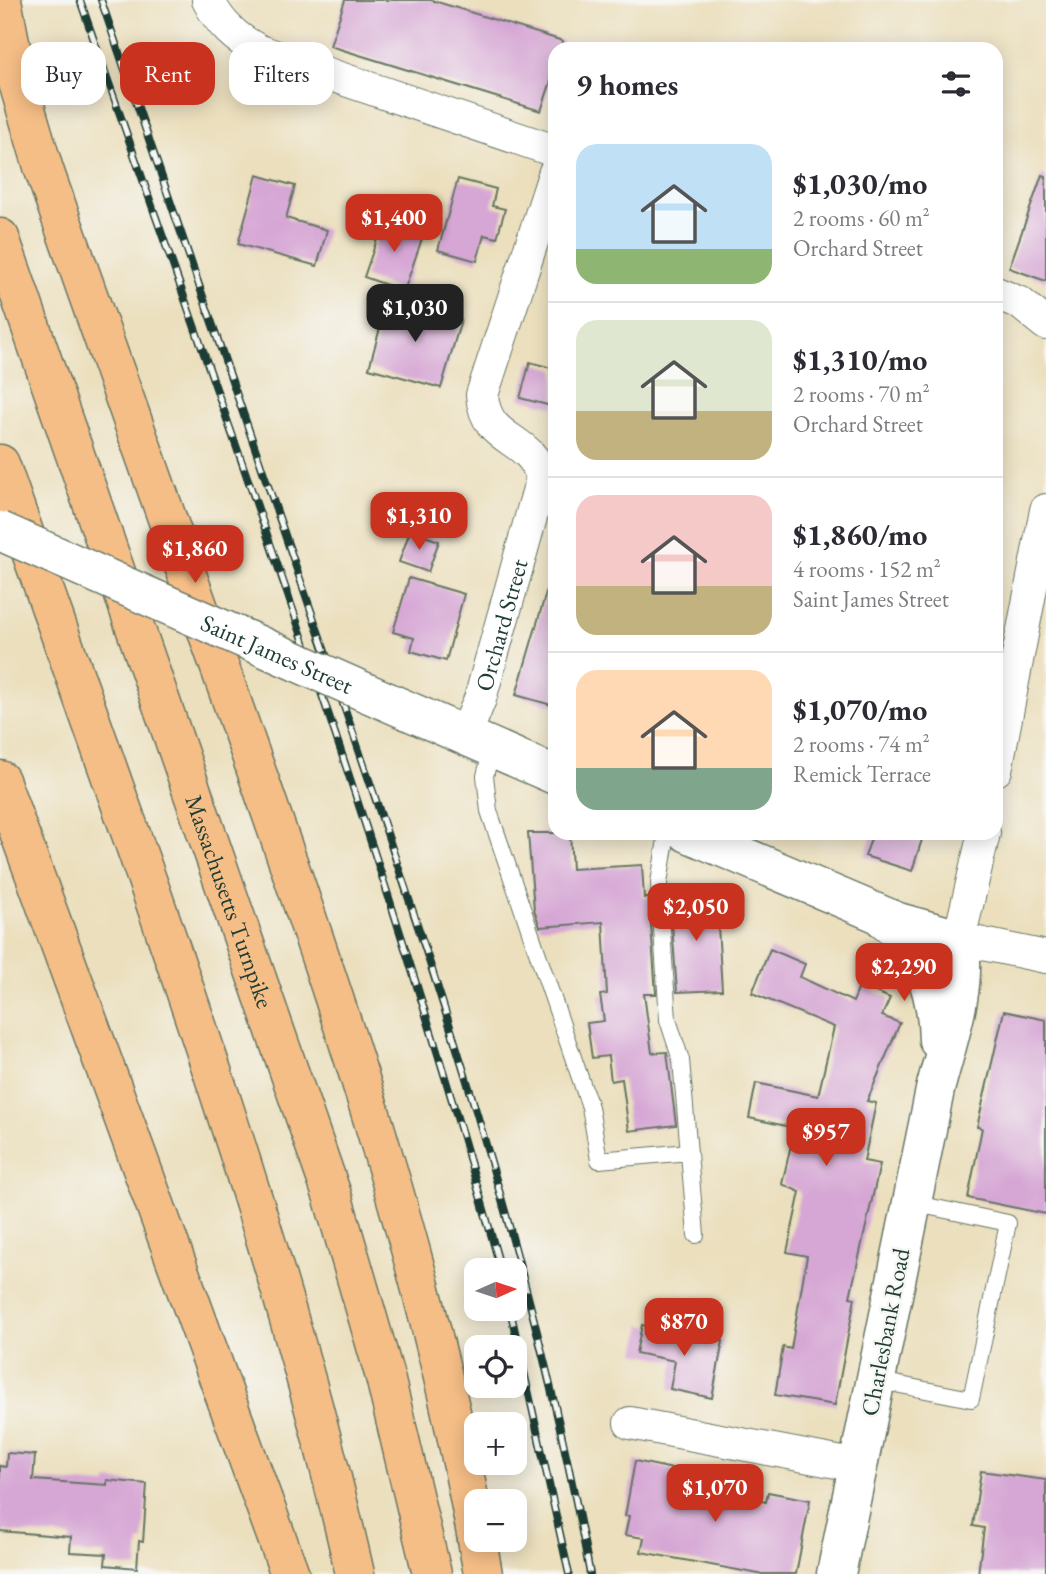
<!DOCTYPE html>
<meta charset="utf-8">
<style>
body{margin:0;font-family:"EB Garamond",serif;background:#f2f2f3;color:#2b2b33;height:100vh;display:flex;flex-direction:column;font-size:26px;white-space:nowrap}
*{box-sizing:border-box;margin:0}
p{font-size:23px;color:#7c7c81}
.icon{flex:none;width:38px;height:38px;fill:none;stroke:currentColor;stroke-width:2;stroke-linecap:round;stroke-linejoin:round}
.map{position:relative;flex:1;overflow:hidden}
.details{position:absolute;left:548px;top:42px;width:455px;height:798px;display:flex;flex-direction:column;background:#fff;border-radius:21px;box-shadow:0 4px 18px #0003}
.details>*{flex:none}
.hud{position:absolute;left:21px;top:42px;width:422px;height:63px;display:flex;gap:14px}
.needle{width:46px;rotate:87deg}
.fabs{position:absolute;left:464px;top:1258px;display:grid;gap:14px}
.fabs a{display:grid;place-items:center;width:63px;height:63px;border-radius:14px;background:#fff;box-shadow:0 4px 18px #0003;font-size:35px}
.price{position:absolute;translate:-50% -60px;padding:0 16px;border-radius:14px;background:#c8321e;color:#fff;font-size:23px;line-height:46px;filter:drop-shadow(0 2px 4px #0008)}
.price::after{content:'';position:absolute;left:50%;top:42px;width:21px;height:16px;margin-left:-10px;background:inherit;clip-path:polygon(0 0,100% 0,50% 100%)}
.price.selected{background:#222;color:#fff}
ul{padding:0;list-style:none}
li{display:flex;align-items:center;gap:21px;height:175px;padding:0 28px}
li+li{border-top:2px solid #e1e1e2}
li span{display:grid;place-items:center;flex:none;width:196px;height:140px;border-radius:21px;color:#555}
li>.icon{margin-inline-start:auto}
span .icon{width:84px;height:84px;fill:#fffc;stroke-width:1}
li b{font-size:30px}
h2{display:flex;justify-content:space-between;align-items:center;height:84px;padding:0 28px;font-size:30px}
.chip{padding:0 24px;border-radius:21px;background:#fff;box-shadow:0 4px 18px #0003;font-size:24px;line-height:63px}
.chip.selected{background:#c8321e;color:#fff}
.map>svg:first-child{display:block}
</style>
<div class="map">
<svg width="1046" height="1574" viewBox="0 0 1046 1574">
<rect width="100%" height="100%" fill="#f6f6f2"/>
<filter id="ink" filterUnits="userSpaceOnUse"><feTurbulence type="fractalNoise" baseFrequency=".0143" numOctaves="2"/><feDisplacementMap in="SourceGraphic" scale="14" xChannelSelector="R" yChannelSelector="G"/><feConvolveMatrix kernelMatrix="1 2 1 2 8 2 1 2 1" color-interpolation-filters="sRGB"/></filter>
<filter id="wash" filterUnits="userSpaceOnUse"><feTurbulence type="fractalNoise" baseFrequency=".00686" numOctaves="4" result="noise"/><feDisplacementMap in="SourceGraphic" scale="28" xChannelSelector="R" yChannelSelector="G"/><feGaussianBlur stdDeviation="1.57" result="paint"/><feColorMatrix in="noise" values="0 0 0 0 0 0 0 0 0 0 0 0 0 0 0 0 0 1.4 0 .05"/><feComposite in="paint" operator="in"/></filter>
<g filter="url(#wash)">
<rect width="100%" height="100%" fill="#ebdfbd"/>
<g id="blocks">
<g fill="#d6a6d4">
<path d="M345,0H431L563,41L561,49H555V69L541,111L330,46Z"/>
<path d="M257,175L295,186L286,218L327,230L317,266L238,244Z"/>
<path d="M1042,175L1046,176V281L1009,268Z"/>
<path d="M458,179L496,189L492,206L505,209L497,238L484,235L477,261L438,250Z"/>
<path d="M385,216L425,230L404,291L364,277Z"/>
<path d="M388,299L461,320L441,388L369,368Z"/>
<path d="M530,362L555,369V407L520,398Z"/>
<path d="M410,531L439,541L428,572L399,562Z"/>
<path d="M409,578L464,594L446,661L411,651L414,638L393,632Z"/>
<path d="M547,589L555,590V706L516,695Z"/>
<path d="M528,833H570L572,869L642,865L644,898H649L656,994H644L652,1053L667,1052L676,1125L629,1131L622,1079L611,1081L608,1056L592,1058L587,1023L604,1021L600,995L607,994L603,922L540,927L534,910Z"/>
<path d="M873,833H924L912,871L865,856Z"/>
<path d="M716,894L722,990L677,992L670,897Z"/>
<path d="M770,949L805,964L800,977L853,1002L860,985L890,998L882,1016L900,1023L867,1101L876,1103L864,1161L880,1164L850,1297L855,1298L835,1405L775,1395L783,1347L791,1349L807,1256L787,1252L800,1192L782,1184L795,1128L749,1118L756,1083L818,1096L834,1027L752,993Z"/>
<path d="M1004,1011L1046,1020V1214L968,1198L982,1128L977,1127Z"/>
<path d="M642,1325L723,1341L712,1398L670,1389L675,1361L636,1353Z"/>
<path d="M7,1453L35,1455L33,1480L107,1485V1480L147,1484L143,1542L139,1541L137,1568L105,1565L106,1554L70,1552L71,1537L0,1531V1466L6,1467Z"/>
<path d="M635,1461L673,1469L671,1483L766,1502L768,1492L810,1500L796,1574H759L641,1552L644,1538L625,1535L629,1516H625Z"/>
<path d="M981,1471L1046,1480V1574H978L984,1528L973,1526Z"/>
</g>
</g>
</g>
<g filter="url(#ink)">
<use href="#blocks" fill-opacity="0" stroke="#667664" stroke-width="2"/>
<g fill="none" stroke-linecap="round" stroke-linejoin="round">
<g stroke="#667664" stroke-width="18">
<g id="service">
<path d="M492,748L485,776L489,811L590,1107L599,1160L689,1152"/>
<path d="M667,833L659,883L668,1020L681,1060L696,1235"/>
<path d="M875,1380L971,1399L1008,1223L912,1203"/>
</g>
</g>
<g stroke="#667664" stroke-width="34">
<g id="minor">
<path d="M208,0C220,24 236,39 260,51L555,151"/>
<path d="M996,293L1020,303L1046,324"/>
<path id="s1" d="M465,736L480,699L542,478C531,434 486,445 482,395L555,172"/>
<path d="M996,770L1046,510"/>
<path d="M984,833L959,939L1046,957"/>
<path d="M630,1423L858,1466"/>
</g>
</g>
<g stroke="#667664" stroke-width="41">
<g id="tertiary">
<path d="M365,692L555,775"/>
<path d="M688,833L898,922L959,939C968,989 947,1042 935,1090L836,1574"/>
<path d="M883,918C922,947 937,993 938,1040"/>
</g>
</g>
<g stroke="#667664" stroke-width="41">
<g id="motorway">
<path d="M2,0L17,79L44,170C110,358 177,546 243,733C336,996 426,1260 476,1534"/>
<path id="s2" d="M0,238L332,1195L385,1377L432,1574"/>
<path d="M0,464C128,831 269,1195 355,1574"/>
<path d="M0,780L290,1574"/>
<path d="M477,1540L483,1574"/>
</g>
</g>
<use href="#service" stroke="#fff" stroke-width="16"/>
<use href="#minor" stroke="#fff" stroke-width="32"/>
<use href="#tertiary" stroke="#fff" stroke-width="38"/>
<use href="#motorway" stroke="#f6be87" stroke-width="38"/>
<g stroke="#1f3d34" stroke-width="8">
<g id="rail">
<path d="M80,0C226,421 382,841 501,1270"/>
<path d="M101,0C177,222 254,444 330,666C433,964 533,1263 590,1574"/>
<path d="M510,1309L569,1574"/>
</g>
</g>
<use href="#rail" stroke="#f6f6f2" stroke-width="5" stroke-dasharray="16" stroke-linecap="butt"/>
<g stroke="#667664" stroke-width="41" stroke-linecap="butt">
<g id="tertiary-bridge">
<path id="s3" d="M0,531L365,692"/>
</g>
</g>
<use href="#tertiary-bridge" stroke="#fff" stroke-width="38"/>
</g>
</g>
<g text-anchor="middle" dominant-baseline="central" stroke-width="5" stroke-linejoin="round" paint-order="stroke">
<g font-size="24" fill="#1f3d34" stroke="#f6f6f2">
<text stroke="none"><textPath href="#s1" startOffset="117">Orchard Street</textPath></text>
<text stroke="none"><textPath href="#s3" startOffset="303">Saint James Street</textPath></text>
<text stroke="none"><textPath href="#s2" startOffset="702">Massachusetts Turnpike</textPath></text>
<text transform="translate(885 1332) rotate(-79)">Charlesbank Road</text>
</g>
</g>
</svg>
<div class="fabs">
<a><svg class="needle" viewBox="-14 -14 28 28"><path d="M0-13l5 13h-10z" fill="#e53935"/><path d="M0 13l5-13h-10z" fill="#7c7c81"/></svg></a>
<a><svg class="icon" aria-label="locate" viewBox="0 0 24 24"><circle cx="12" cy="12" r="6"/><path d="M12 2v4M12 18v4M2 12h4M18 12h4"/></svg></a>
<a>+</a>
<a>−</a>
</div>
<b class="price" style="left:394px;top:254px">$1,400</b>
<b class="price selected" style="left:415px;top:344px">$1,030</b>
<b class="price" style="left:419px;top:552px">$1,310</b>
<b class="price" style="left:195px;top:585px">$1,860</b>
<b class="price" style="left:696px;top:943px">$2,050</b>
<b class="price" style="left:904px;top:1003px">$2,290</b>
<b class="price" style="left:826px;top:1168px">$957</b>
<b class="price" style="left:684px;top:1358px">$870</b>
<b class="price" style="left:715px;top:1524px">$1,070</b>
<div class="hud">
<a class="chip">Buy</a>
<a class="chip selected">Rent</a>
<a class="chip">Filters</a>
</div>
<section class="details">
<h2>9 homes<svg class="icon" aria-label="filters" viewBox="0 0 24 24"><path d="M4 7h16M4 17h16"/><circle cx="9" cy="7" r="2"/><circle cx="15" cy="17" r="2"/></svg></h2>
<ul>
<li><span style="background:linear-gradient(#bfe0f5 75%,#8fb573 0)"><svg class="icon" aria-label="home" viewBox="0 0 24 24"><path d="M3 11l9-7 9 7M6 9v11h12V9"/></svg></span><div><b>$1,030/mo</b><p>2 rooms · 60 m²</p><p>Orchard Street</p></div></li>
<li><span style="background:linear-gradient(#dfe7d0 65%,#c2b280 0)"><svg class="icon" aria-label="home" viewBox="0 0 24 24"><path d="M3 11l9-7 9 7M6 9v11h12V9"/></svg></span><div><b>$1,310/mo</b><p>2 rooms · 70 m²</p><p>Orchard Street</p></div></li>
<li><span style="background:linear-gradient(#f6c9c9 65%,#c2b280 0)"><svg class="icon" aria-label="home" viewBox="0 0 24 24"><path d="M3 11l9-7 9 7M6 9v11h12V9"/></svg></span><div><b>$1,860/mo</b><p>4 rooms · 152 m²</p><p>Saint James Street</p></div></li>
<li><span style="background:linear-gradient(#ffd9b3 70%,#7fa58c 0)"><svg class="icon" aria-label="home" viewBox="0 0 24 24"><path d="M3 11l9-7 9 7M6 9v11h12V9"/></svg></span><div><b>$1,070/mo</b><p>2 rooms · 74 m²</p><p>Remick Terrace</p></div></li>
</ul>
</section>
</div>
